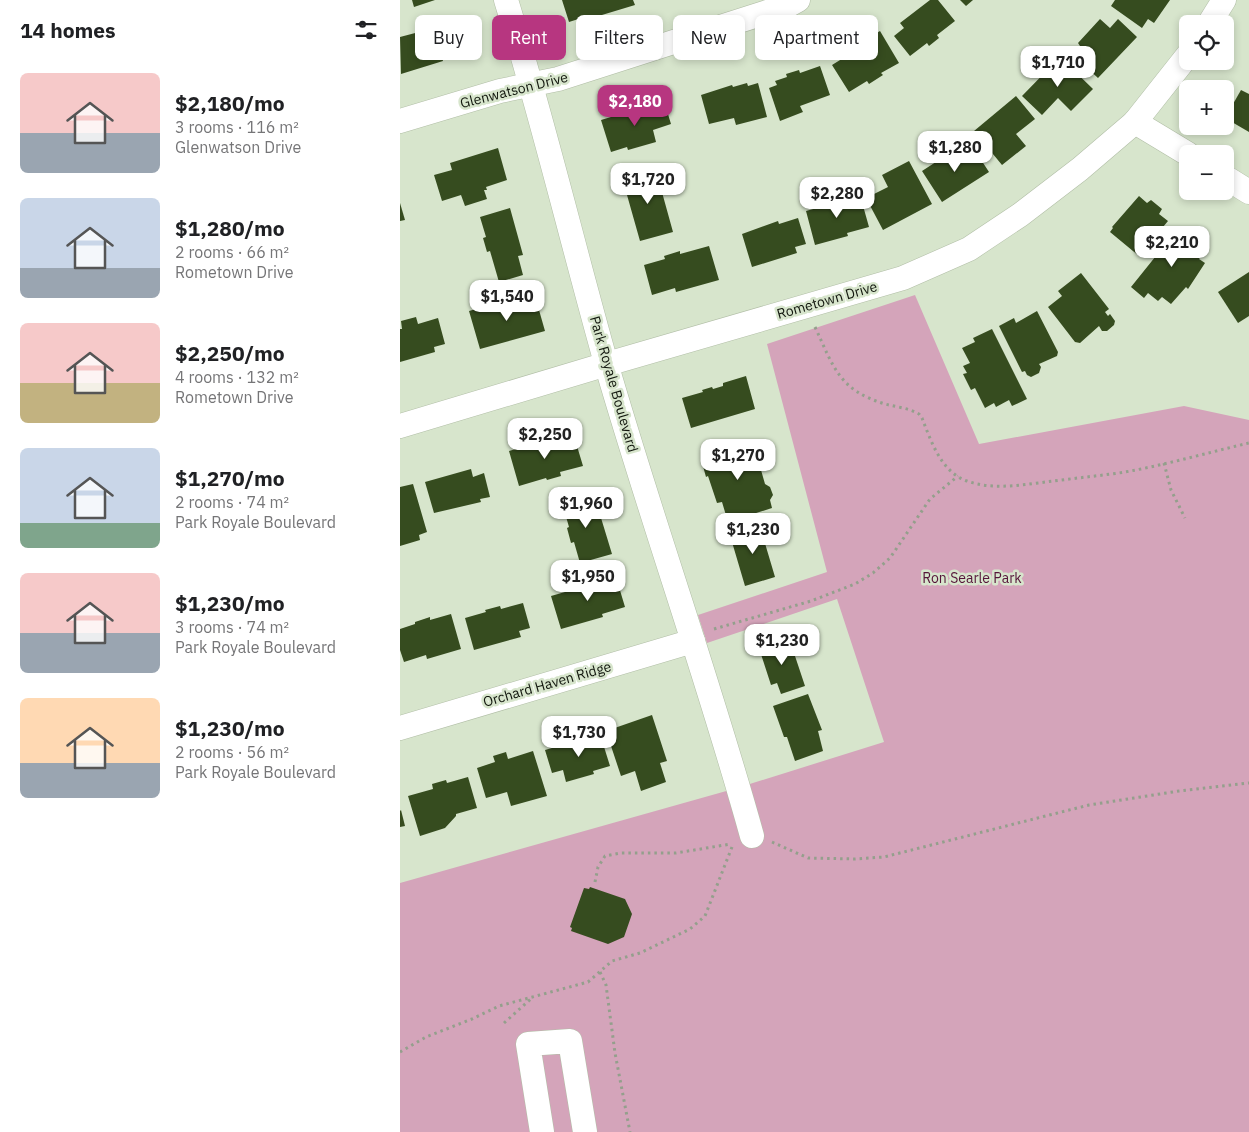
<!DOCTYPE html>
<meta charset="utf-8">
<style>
body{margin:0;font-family:"IBM Plex Sans",sans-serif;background:#f6f6f6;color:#202124;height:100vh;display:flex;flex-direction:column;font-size:19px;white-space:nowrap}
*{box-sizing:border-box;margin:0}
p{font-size:16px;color:#757577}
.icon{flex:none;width:28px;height:28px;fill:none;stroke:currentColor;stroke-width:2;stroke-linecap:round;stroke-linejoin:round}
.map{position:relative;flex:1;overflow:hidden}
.panel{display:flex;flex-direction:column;background:#fff;width:400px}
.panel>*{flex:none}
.hud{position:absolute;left:15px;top:15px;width:475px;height:45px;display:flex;gap:10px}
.tools{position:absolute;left:779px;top:15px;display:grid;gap:10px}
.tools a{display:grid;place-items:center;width:55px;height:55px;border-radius:8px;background:#fff;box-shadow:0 2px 8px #0003;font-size:25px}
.price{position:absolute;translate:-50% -42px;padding:0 11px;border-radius:10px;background:#fff;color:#222;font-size:16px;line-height:32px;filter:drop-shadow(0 1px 2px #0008)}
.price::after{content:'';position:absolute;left:50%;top:30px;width:15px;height:11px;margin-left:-8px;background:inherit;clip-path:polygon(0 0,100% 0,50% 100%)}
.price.current{background:#b73680;color:#fff}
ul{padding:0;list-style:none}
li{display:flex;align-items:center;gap:15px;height:125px;padding:0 20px}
li span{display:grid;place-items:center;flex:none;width:140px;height:100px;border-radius:8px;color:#555}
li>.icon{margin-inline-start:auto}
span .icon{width:60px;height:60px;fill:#fffc;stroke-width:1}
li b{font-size:21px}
h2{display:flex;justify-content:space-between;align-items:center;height:60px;padding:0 20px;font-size:21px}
.chip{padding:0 18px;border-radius:8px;background:#fff;box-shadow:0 2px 8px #0003;font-size:18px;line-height:45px}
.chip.current{background:#b73680;color:#fff}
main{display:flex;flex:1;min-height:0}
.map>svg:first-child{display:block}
</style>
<main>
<section class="panel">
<h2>14 homes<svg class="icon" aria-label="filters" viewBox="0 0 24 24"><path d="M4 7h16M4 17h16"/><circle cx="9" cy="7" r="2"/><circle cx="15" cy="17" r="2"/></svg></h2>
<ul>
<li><span style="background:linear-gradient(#f6c9c9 60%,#9aa5b1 0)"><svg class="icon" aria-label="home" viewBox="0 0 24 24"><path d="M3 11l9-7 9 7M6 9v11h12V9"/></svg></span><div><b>$2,180/mo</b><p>3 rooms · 116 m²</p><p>Glenwatson Drive</p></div></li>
<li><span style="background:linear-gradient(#c9d6e8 70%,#9aa5b1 0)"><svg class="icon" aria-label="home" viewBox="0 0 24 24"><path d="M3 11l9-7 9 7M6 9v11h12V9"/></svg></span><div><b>$1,280/mo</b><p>2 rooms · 66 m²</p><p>Rometown Drive</p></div></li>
<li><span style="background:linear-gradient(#f6c9c9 60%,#c2b280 0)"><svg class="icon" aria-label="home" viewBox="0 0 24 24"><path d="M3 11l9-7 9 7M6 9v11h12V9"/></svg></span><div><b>$2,250/mo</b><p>4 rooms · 132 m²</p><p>Rometown Drive</p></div></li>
<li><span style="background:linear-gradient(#c9d6e8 75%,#7fa58c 0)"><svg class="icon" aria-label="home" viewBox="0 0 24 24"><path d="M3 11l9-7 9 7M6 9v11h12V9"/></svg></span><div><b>$1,270/mo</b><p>2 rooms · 74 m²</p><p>Park Royale Boulevard</p></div></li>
<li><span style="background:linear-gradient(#f6c9c9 60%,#9aa5b1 0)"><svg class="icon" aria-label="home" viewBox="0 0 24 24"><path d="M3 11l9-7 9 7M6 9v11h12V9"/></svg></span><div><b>$1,230/mo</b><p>3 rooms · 74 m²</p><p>Park Royale Boulevard</p></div></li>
<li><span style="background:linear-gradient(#ffd9b3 65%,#9aa5b1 0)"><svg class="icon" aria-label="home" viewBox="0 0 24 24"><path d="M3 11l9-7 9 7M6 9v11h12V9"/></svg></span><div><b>$1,230/mo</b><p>2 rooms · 56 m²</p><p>Park Royale Boulevard</p></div></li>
</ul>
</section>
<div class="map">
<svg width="849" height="1132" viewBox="0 0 849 1132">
<rect width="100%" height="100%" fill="#d7e5cc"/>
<path fill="#d4a4ba" d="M515,295L579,444L784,406L849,420V1132H0V883L337,788L484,742L437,599L307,643L298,615L427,572L367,344Z"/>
<g fill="#364c1f">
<path d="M12,0H35L14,7Z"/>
<path d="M162,0H233L235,5L192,18L191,15L169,22Z"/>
<path d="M530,0H538L555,21L537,35L539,38L529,46L527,43L510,56L494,36L504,28L500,23Z"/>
<path d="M560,0H573L566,6Z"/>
<path d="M715,0H770L754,23L748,19L742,28L711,6Z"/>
<path d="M700,19L710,28L718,19L737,37L698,78L672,54L680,46L678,43Z"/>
<path d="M55,21L64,51L42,57L43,61L1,74L0,37L19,32L18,29L34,24L35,27Z"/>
<path d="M480,31L499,63L481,73L483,75L469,84L467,81L449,92L432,65L453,52L450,49Z"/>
<path d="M660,57L693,89L671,111L658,98L642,115L622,96Z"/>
<path d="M420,66L430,95L400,106L403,112L380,121L369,88L377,85L375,81L387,77L386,74L399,70L400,73Z"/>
<path d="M347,83L348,86L358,83L367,117L336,125L334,118L309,124L301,95L332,85L333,87Z"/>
<path d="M841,90L849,94V132L825,118Z"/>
<path d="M616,96L635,119L616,134L626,146L602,165L574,131Z"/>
<path d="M264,101L271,124L253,130L256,142L228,150L227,147L211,152L201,120Z"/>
<path d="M559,147L565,155L574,149L589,172L542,202L522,171Z"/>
<path d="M98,148L107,180L86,187L87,190H84L87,199L65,206L61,195L42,201L34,175L52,170L50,163Z"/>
<path d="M509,161L532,204L483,230L466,198L488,187L482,175Z"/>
<path d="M252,166L257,186L260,185L273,232L240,241L227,195L233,193L228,173Z"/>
<path d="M460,195L469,227L447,233L448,236L415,245L406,211L424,206L423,203L439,199V201Z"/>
<path d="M739,196L747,203L751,200L762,209L759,214L768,221L739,256L710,232L713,228L712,227Z"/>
<path d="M0,203L5,220L0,221Z"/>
<path d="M110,208L123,255L118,256L123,275L99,282L90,251L87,252L83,238L86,237L80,217Z"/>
<path d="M398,218L406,244L395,247L397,253L352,267L342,234L378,221L379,224Z"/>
<path d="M780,226L798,240L794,245L804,253L799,259L805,263L788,289L786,287L771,304L762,297L758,301L748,293L744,298L731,287Z"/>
<path d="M309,246L319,280L276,292L275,288L252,295L244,265L265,259L264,256L280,251V254Z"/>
<path d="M849,272V316L838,323L818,292Z"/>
<path d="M681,273L709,309L705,312L708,316L710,314L715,321L714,325L707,331H702L699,326L680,343L675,342L648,307L662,296L658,291Z"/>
<path d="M135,296L145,331L80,349L69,311L112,299L113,302Z"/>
<path d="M637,311L658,352L657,356L639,364L641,367L639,373L631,377L627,375L625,371L622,372L599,326L614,318L616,323Z"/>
<path d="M16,317L18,324L38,318L45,344L34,347L35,352L0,362V329H2L1,321Z"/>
<path d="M592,329L627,399L612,406L609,400L596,407L594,403L585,408L575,388L571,390L563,374L567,373L563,366L570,363L562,348L575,342L573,338Z"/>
<path d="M346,376L355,409L291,428L282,398L303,392L302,390L312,387L313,389L323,386V383Z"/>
<path d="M174,436L183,466L160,472L161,476L147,480L146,478L119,486L109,451L149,439L150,443Z"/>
<path d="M353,442L365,484L370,487L373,495L370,500L372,508L328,522L322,502L317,503L308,476L306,477L301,459L306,457L305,454L333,446L334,448Z"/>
<path d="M71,469L73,477L84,473L90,497L80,499L81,502L34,513L25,482Z"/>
<path d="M13,484L27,532L19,535L20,540L0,546V487Z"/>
<path d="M185,492L190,510L198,508L212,554L180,563L174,542L171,543L167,528L169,527L161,499Z"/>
<path d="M359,523L375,577L345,586L332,542L337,540L334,530Z"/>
<path d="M216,577L225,607L202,614L203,617L161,629L151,596L179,588L178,584L194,580L195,583Z"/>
<path d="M123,603L130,628L119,631L121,637L74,650L65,618L86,612L85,610L100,606L101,609Z"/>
<path d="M51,614L61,649L27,659L26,655L4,662L0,650V629L15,624V622L30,617V620Z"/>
<path d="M389,638L405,686L381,694L377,683L371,685L359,648Z"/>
<path d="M408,694L422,730L418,731L423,751L395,761L387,737H384L373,706Z"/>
<path d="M252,715L267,761L260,763L266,782L241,791L235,771L221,776L206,731Z"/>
<path d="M200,734L210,766L193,771L194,774L166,782L163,770L152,773L145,750Z"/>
<path d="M133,751L147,796L111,806L107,792L86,798L77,768L95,762L93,756L106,752L108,759Z"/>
<path d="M68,777L77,808L56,814V816L45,828L20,836L8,796L33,789L32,784L46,780L47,783Z"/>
<path d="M1,810L5,826L0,827V811Z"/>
<path d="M190,887L225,899L232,914L224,937L208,944L171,931L172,928L170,927L184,888L189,889Z"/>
</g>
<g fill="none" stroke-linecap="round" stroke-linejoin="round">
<g stroke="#b1bea6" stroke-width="25">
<g id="minor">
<path d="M106,0C143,120 172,242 206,363C252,522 308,677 352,836"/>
<path d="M809,24L824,0"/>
<path d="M0,121L100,91L158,79L389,5L398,0"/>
<path d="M735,122L788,154"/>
<path d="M825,177L849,192"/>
<path d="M0,426L207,364L503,278L569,249L620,215L680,169L735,122L788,55"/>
<path d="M0,728L293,641"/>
<path d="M142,1132L128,1044L170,1041L185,1132"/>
</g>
</g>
<g stroke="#949f8c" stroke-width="3" stroke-dasharray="2.5 4" stroke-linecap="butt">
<path d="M415,327C434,368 439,390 485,404C496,407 509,408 519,414L522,418C531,441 541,472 567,481C594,491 627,484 654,481C676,478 697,476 719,473C762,466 806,453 849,443"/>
<path d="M764,463L771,490L785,518"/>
<path d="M314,629L411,601L455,584L473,573L490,558L530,499L558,476"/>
<path d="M372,842L408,858L455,859L484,857L689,805L779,791L849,783"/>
<path d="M195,882L198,867L205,856L220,853H276L331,844"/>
<path d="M200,972L206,985L215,1053L230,1132"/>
<path d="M104,1023L133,997"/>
<path d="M0,1052L26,1037L72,1019L99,1006L188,982L212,961L240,953L290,929L305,916L332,847"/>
</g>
<use href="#minor" stroke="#fff" stroke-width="24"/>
</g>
<g text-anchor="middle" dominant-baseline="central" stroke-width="5" stroke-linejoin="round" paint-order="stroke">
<g font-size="14" fill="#11160d" stroke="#d7e5cc">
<text transform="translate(114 90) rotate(-14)">Glenwatson Drive</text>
<text transform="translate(427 300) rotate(-16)">Rometown Drive</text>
<text transform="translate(214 384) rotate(74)">Park Royale Boulevard</text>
<text transform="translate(147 684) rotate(-16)">Orchard Haven Ridge</text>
</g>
<g font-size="14" fill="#551439" stroke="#d7e5cc">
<text x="572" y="578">Ron Searle Park</text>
</g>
</g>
</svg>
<div class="tools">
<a><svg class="icon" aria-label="locate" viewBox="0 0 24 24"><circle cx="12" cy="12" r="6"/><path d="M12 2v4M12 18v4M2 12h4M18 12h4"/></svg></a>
<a>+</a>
<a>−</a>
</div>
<b class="price" style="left:658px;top:88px">$1,710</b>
<b class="price current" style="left:235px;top:127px">$2,180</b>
<b class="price" style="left:555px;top:173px">$1,280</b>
<b class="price" style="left:248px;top:205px">$1,720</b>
<b class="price" style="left:437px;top:219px">$2,280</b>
<b class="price" style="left:772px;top:268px">$2,210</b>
<b class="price" style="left:107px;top:322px">$1,540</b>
<b class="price" style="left:145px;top:460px">$2,250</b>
<b class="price" style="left:338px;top:481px">$1,270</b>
<b class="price" style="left:186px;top:529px">$1,960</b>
<b class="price" style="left:353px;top:555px">$1,230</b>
<b class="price" style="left:188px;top:602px">$1,950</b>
<b class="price" style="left:382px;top:666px">$1,230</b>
<b class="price" style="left:179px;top:758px">$1,730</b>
<div class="hud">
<a class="chip">Buy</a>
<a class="chip current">Rent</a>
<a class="chip">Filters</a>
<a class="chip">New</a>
<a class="chip">Apartment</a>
</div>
</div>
</main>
